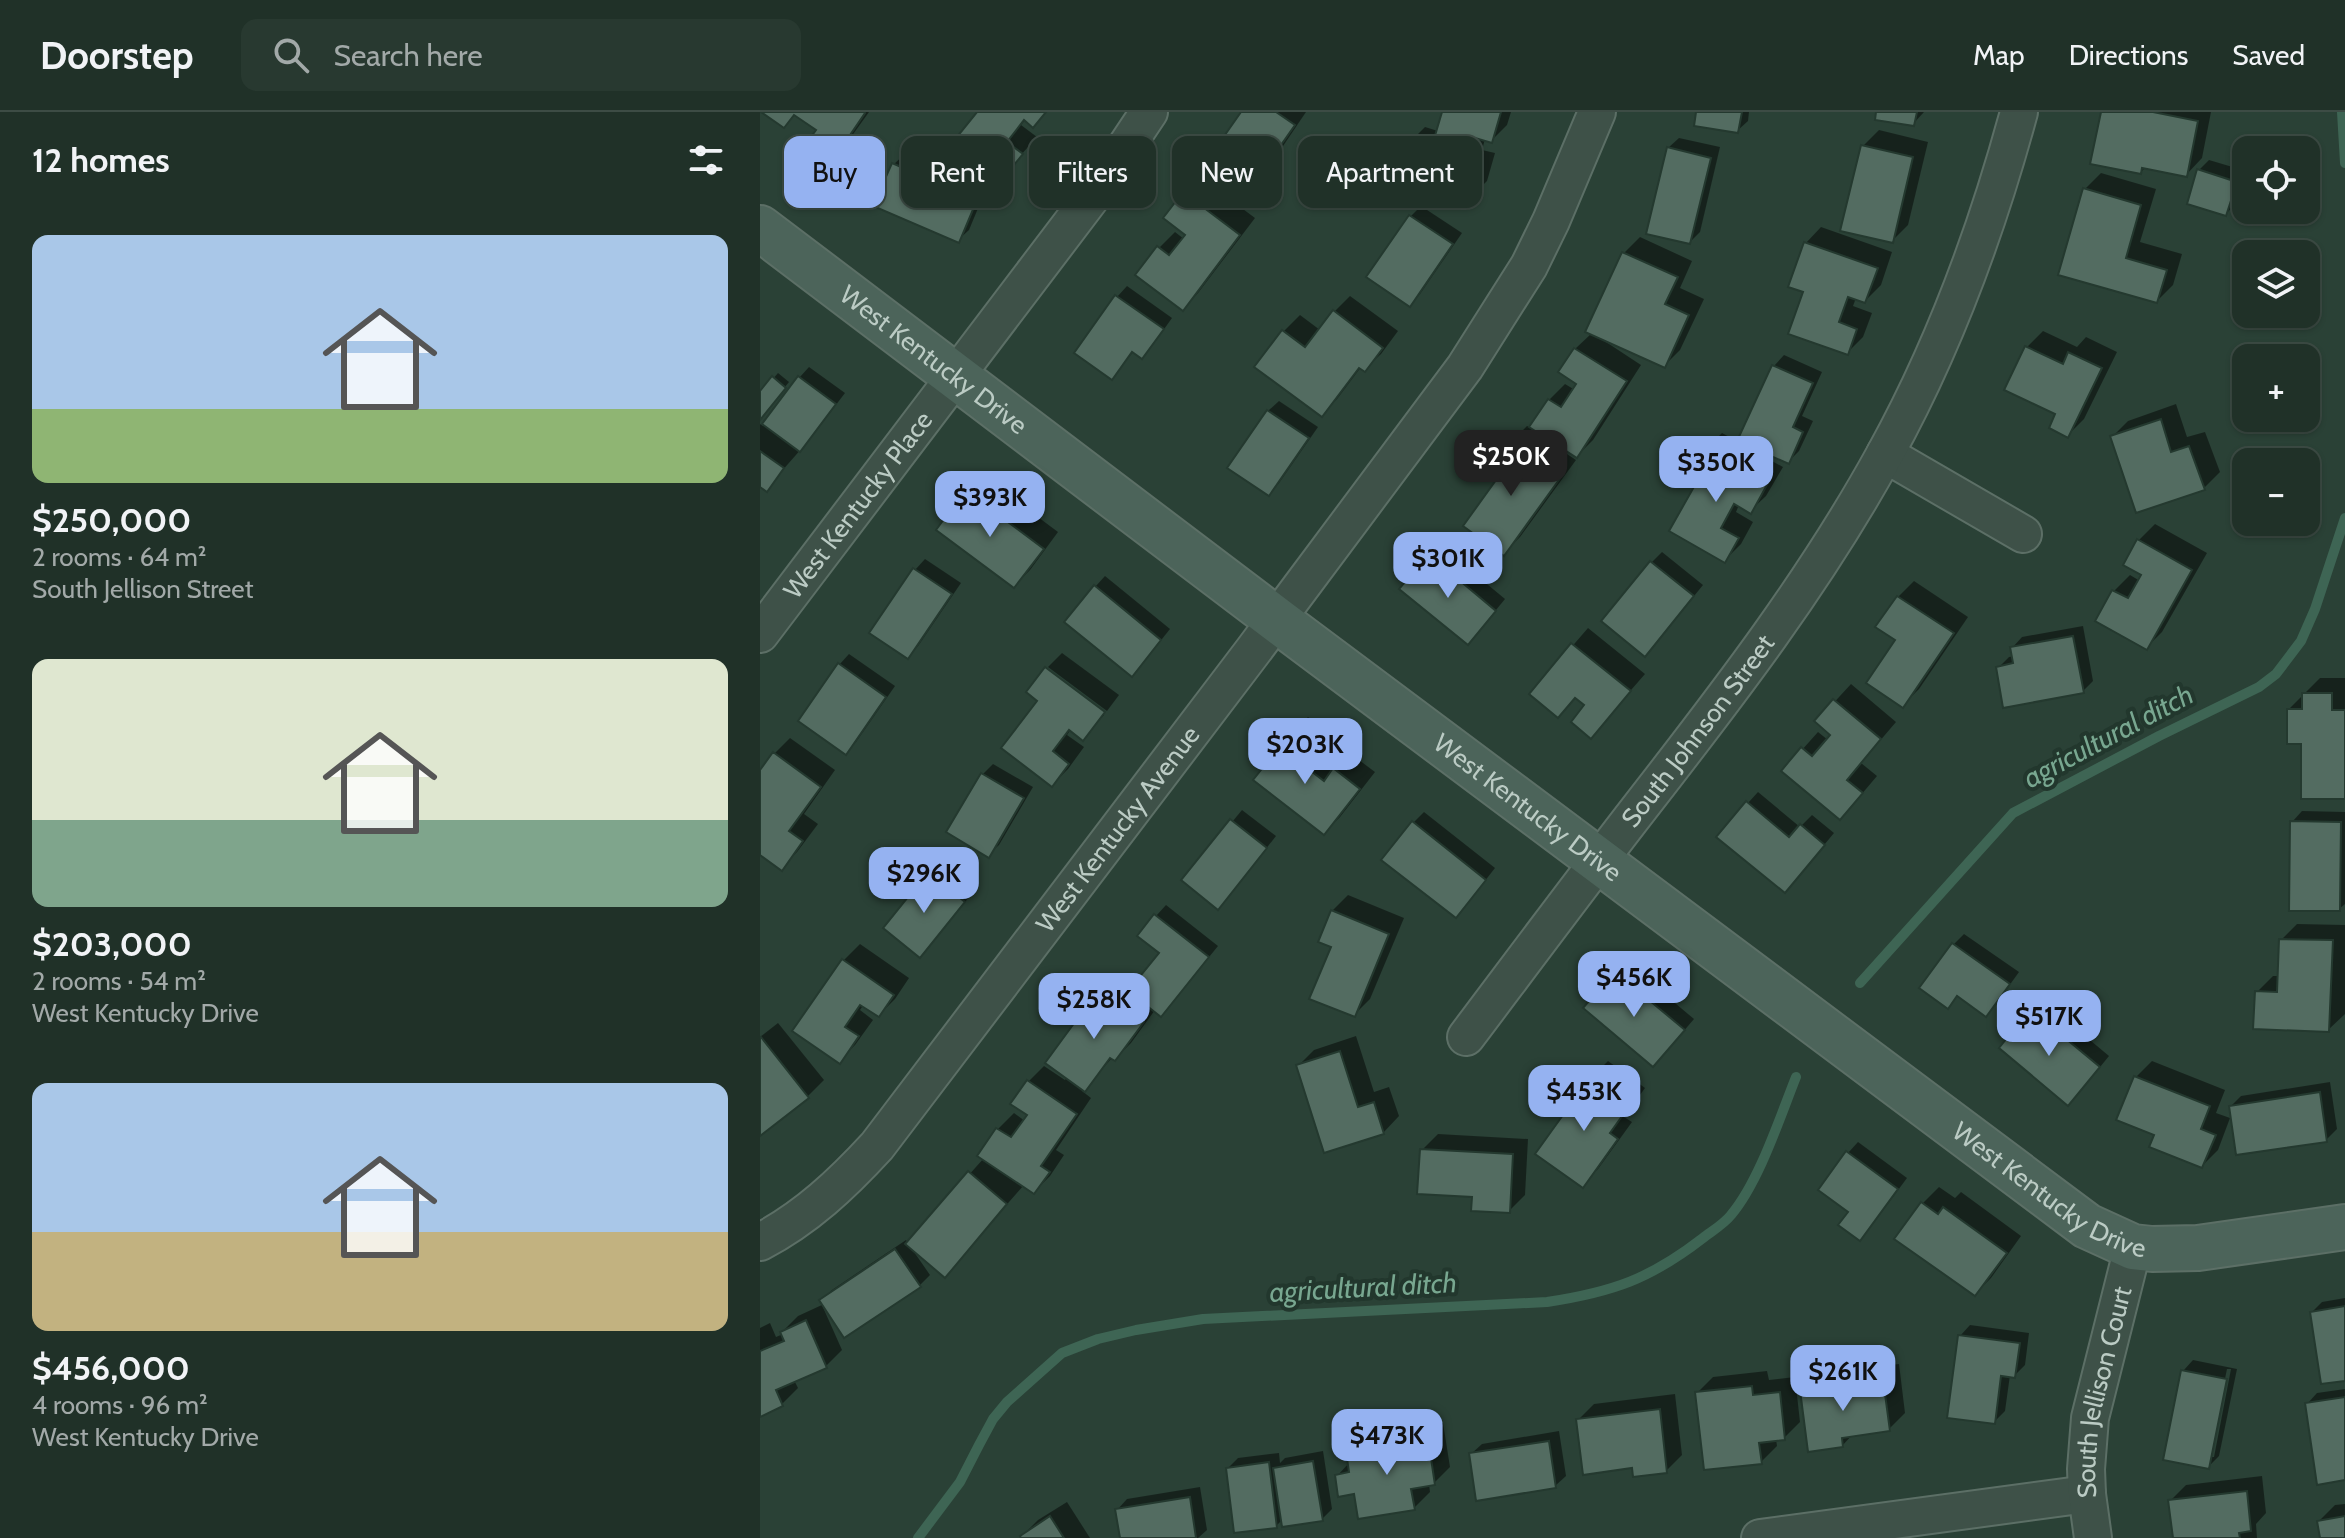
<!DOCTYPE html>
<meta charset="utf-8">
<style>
body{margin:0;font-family:Cabin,sans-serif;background:#283930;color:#f1f3f6;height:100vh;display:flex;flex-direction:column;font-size:30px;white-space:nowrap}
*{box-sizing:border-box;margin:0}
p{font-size:26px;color:#a2a9a8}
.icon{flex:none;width:44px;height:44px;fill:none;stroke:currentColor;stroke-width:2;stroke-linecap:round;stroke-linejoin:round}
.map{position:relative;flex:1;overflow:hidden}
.side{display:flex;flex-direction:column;background:#203128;width:760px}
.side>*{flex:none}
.banner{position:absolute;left:24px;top:24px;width:760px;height:72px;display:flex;gap:16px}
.tools{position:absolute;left:1472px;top:24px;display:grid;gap:16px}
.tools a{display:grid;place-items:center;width:88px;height:88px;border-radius:16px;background:#203128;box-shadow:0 2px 6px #0004,0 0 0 2px #3d4c45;font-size:40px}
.price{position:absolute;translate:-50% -68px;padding:0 18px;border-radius:16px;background:#95b2f1;color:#111;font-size:26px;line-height:52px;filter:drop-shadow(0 2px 4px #0008)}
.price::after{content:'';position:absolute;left:50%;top:48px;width:24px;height:18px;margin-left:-12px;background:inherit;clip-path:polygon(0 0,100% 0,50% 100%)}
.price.active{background:#222;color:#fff}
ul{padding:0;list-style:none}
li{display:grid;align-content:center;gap:16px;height:424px;padding:0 32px}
li span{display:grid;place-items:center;height:248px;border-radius:16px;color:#555}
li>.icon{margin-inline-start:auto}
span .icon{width:144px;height:144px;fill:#fffc;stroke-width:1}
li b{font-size:34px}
h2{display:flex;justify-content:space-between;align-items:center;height:96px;padding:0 32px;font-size:34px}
.pill{padding:0 28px;border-radius:16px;background:#203128;box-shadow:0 2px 6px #0004,0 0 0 2px #3d4c45;font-size:28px;line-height:72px}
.pill.active{background:#95b2f1;color:#111}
header{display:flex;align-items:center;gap:48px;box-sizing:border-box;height:112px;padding:0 40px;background:#203128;border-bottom:2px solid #3d4c45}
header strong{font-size:38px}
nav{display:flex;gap:44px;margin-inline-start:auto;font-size:28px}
.search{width:560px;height:72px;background:#283930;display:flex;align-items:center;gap:20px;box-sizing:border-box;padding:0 28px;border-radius:16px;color:#a2a9a8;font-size:30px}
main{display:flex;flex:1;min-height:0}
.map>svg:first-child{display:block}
</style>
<header>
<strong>Doorstep</strong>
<div class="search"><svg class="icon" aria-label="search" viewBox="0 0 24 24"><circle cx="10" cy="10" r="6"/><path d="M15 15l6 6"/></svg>Search here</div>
<nav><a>Map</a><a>Directions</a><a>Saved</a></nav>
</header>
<main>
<section class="side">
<h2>12 homes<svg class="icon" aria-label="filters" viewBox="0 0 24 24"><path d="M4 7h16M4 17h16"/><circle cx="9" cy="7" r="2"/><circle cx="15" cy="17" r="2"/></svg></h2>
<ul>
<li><span style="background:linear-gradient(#a9c7e8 70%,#8fb573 0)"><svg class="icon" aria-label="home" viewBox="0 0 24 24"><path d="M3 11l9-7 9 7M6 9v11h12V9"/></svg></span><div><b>$250,000</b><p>2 rooms · 64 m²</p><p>South Jellison Street</p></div></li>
<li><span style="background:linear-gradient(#dfe7d0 65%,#7fa58c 0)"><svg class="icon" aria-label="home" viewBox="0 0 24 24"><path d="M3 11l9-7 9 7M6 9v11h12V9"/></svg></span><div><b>$203,000</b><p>2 rooms · 54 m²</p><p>West Kentucky Drive</p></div></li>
<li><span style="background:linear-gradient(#a9c7e8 60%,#c2b280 0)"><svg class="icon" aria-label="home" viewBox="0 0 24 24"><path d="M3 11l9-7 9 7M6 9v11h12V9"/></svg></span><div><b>$456,000</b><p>4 rooms · 96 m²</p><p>West Kentucky Drive</p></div></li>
</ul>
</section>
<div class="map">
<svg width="1585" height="1426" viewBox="0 0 1585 1426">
<rect width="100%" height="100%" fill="#2a4136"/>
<g fill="#0007" fill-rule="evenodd">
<path d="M5,0H109L86,32L70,48L58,18L36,2L24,13Z"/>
<path d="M219,0H286L266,7L261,13L277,25L244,62Z"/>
<path d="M483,0H546L498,71L482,87Z"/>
<path d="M684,0H751L747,13L731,29L725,27L722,38L735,41L727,69L711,85L649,31L665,15L678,19Z"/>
<path d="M938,0H989L988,9L977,19Z"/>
<path d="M1118,0H1164L1153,12Z"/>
<path d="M1343,0H1451L1442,46L1426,63L1386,55L1381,60Z"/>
<path d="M1119,18L1168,30L1148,113L1132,129L1103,34Z"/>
<path d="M919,26L960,35L940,120L930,130L908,36Z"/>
<path d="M145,42L226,77L209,118L198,128L134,52Z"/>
<path d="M1449,48L1486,59L1476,91L1466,102L1439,58Z"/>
<path d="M1341,61L1396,77L1380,130L1422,142L1413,173L1397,189L1300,162L1325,77Z"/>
<path d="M440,65L495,106L438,181L423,197L399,136L415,120L424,127L428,122L424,81Z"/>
<path d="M661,94L702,121L660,182L650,193L609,165L651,104Z"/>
<path d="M1061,115L1132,140L1121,173L1105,189L1096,186L1093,194L1112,201L1103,225L1087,241L1046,179L1045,132Z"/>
<path d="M880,125L932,149L920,176L944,187L920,238L904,254L848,228L846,230L881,253L833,328L817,344L803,335L801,338L816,348L760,425L744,441L743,361L751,330L767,314L771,316L789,288L805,272L815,278L819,271L815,237L832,221L864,141Z"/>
<path d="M367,174L412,206L392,234L382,244L374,239L352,265L357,185Z"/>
<path d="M590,184L638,219L621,242L605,257L601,255L577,287L561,302L497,254L524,219L540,203L560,218L574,200Z"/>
<path d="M1283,219L1317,235L1326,225L1357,240L1324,307L1308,323L1298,302L1247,277L1267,235Z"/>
<path d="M1024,243L1062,260L1042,304L1053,309L1039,339L1028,350L988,332L986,335L1023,355L1006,384L990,399L979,393L976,400L993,410L981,432L965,448L938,372L929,367L946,337L962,321L979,330L1014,254Z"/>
<path d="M49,255L85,281L50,327L6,377L0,373V312L3,314L39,266Z"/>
<path d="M18,261L29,270L0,306V282Z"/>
<path d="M519,289L558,315L519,371L509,382L508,299Z"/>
<path d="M1416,292L1427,325L1445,320L1460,360L1444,376L1352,325L1368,309Z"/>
<path d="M223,364L298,420L270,458L254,474L207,380Z"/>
<path d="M1395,412L1447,441L1402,520L1386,536L1337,508L1354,479L1370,463L1380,469L1383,463L1379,428Z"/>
<path d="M680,433L745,487L718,520L669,443Z"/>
<path d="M902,440L943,473L895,532L892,450Z"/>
<path d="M165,447L201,471L158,534L148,545L155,458Z"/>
<path d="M345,464L410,517L382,552L335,475Z"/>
<path d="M1154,469L1208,505L1159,577L1143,593L1138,485Z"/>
<path d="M1323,514L1333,569L1323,579L1238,556L1249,545L1254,544L1252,536L1262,525Z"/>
<path d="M828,516L885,562L831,624L827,593L816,584L771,582Z"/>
<path d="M302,541L359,583L347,599L288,555Z"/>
<path d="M89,542L135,574L96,630L86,640L79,553Z"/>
<path d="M285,558L344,603L323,626L311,617L307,623L324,635L308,657L292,673L280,588Z"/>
<path d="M1560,566H1585V685L1543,630L1529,597Z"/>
<path d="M1091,572L1136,610L1101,651L1117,664L1095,690L1024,658L1058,620L1068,628L1073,622L1057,609Z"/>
<path d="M548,605L568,620L556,635L579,653L591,642L615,660L580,705L564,721L496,668L532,621Z"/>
<path d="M30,626L75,658L44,702L58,712L37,740L21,756L0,741V662L14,642Z"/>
<path d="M233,652L273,675L239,733L228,743L189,720L223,662Z"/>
<path d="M998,680L1040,715L1052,703L1074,721L1035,768L988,691Z"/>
<path d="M482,698L516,724L468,785L424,768Z"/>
<path d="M1542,699L1585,700V792L1579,797L1532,710Z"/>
<path d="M664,700L735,756L706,793L653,711Z"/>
<path d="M180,751L214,779L170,833L169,761Z"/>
<path d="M588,783L644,806L610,887L594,903L574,834L572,799Z"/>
<path d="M406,793L458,834L411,892L395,898L371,931L355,947L353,945L322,979L331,986L296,1038L304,1043L290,1064L274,1080L264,1073L185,1163L152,1137L170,1163L159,1174L62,1188L72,1178L146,1128L148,1131L224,1046L220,1043L238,1017L254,1001L265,1009L269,1003L268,970L284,954L305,968L307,965L288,951L341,878L357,862L374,875L402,840L396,804Z"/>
<path d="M1537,812L1585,813V902L1568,918L1497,880L1513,864H1520L1521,828Z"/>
<path d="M1204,822L1259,860L1236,892L1226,902L1199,883L1188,894L1162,876L1194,832Z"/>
<path d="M100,832L149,866L135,887L119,903L104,892L100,898L113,908L95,933L79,949L35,919L84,848Z"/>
<path d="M866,850L934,907L904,942L826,895Z"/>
<path d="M1282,888L1349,944L1319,981L1272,899Z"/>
<path d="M18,911L64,968L48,984L0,1022V925Z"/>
<path d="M596,924L614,980L629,975L639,1004L623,1021L538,954L554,938Z"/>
<path d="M848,949L885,976L864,1005L872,1010L838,1057L822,1073L832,965Z"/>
<path d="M1392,949L1465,978L1456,1001L1470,1006L1458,1038L1442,1054L1397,1022L1376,965Z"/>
<path d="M1570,970L1577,1017L1566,1028L1471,994L1481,984Z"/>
<path d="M678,1022L768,1027L765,1083L749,1099L714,1083L662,1038Z"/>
<path d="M1098,1030L1147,1066L1110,1116L1100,1127L1091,1100L1088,1041Z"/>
<path d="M1179,1075L1195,1086L1201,1080L1261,1124L1231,1166L1215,1182L1137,1126L1163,1091Z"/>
<path d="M1585,1186V1267L1552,1200L1562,1190Z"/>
<path d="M64,1192L62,1193L82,1238L66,1254L34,1268L38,1276L22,1292L0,1303V1216L10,1211L16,1225L23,1222L22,1220L38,1204Z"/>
<path d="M1210,1213L1269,1221L1265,1253L1254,1264L1250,1263L1245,1299L1234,1310L1200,1224Z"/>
<path d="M1433,1248L1477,1257L1459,1344L1448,1355L1423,1259ZM1467,1257H1471L1454,1345H1449Z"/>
<path d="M1139,1252L1145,1301L1129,1317L1093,1322L1082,1334L1042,1278L1058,1262Z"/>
<path d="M1007,1259L1009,1268L1035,1265L1040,1310L1024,1326L1016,1327L1017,1334L1001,1350L937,1281L953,1265Z"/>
<path d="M1585,1277V1366L1547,1292L1557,1281Z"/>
<path d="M915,1282L922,1343L906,1359L873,1354L818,1308L834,1292Z"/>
<path d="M683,1311L690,1355L674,1371L669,1372L670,1380L654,1396L596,1380L577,1364L589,1351L588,1341L604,1325Z"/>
<path d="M799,1319L806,1364L795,1374L711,1342L722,1332Z"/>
<path d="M563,1339L572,1397L562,1407H523L516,1414L468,1356L478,1346L519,1341L520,1351L525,1346Z"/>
<path d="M1502,1364L1506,1401L1496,1412L1497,1426H1415L1410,1389L1426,1373Z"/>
<path d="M440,1375L447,1418L438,1426H362L357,1398L367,1387Z"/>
<path d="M307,1390L330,1426H263L262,1424L278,1408Z"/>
<path d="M1585,1392V1426H1562L1559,1409L1575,1393Z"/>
</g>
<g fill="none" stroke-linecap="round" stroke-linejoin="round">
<g stroke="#3e6554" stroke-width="10">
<path d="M1582,0L1585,51"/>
<path d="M1100,871L1253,701L1399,624L1499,575L1516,562L1541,529L1555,497L1585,406"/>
<path d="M158,1426L200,1370L219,1333L233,1307L247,1290L302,1241L338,1227L376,1218L443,1207L787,1190C853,1180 890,1167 943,1126C952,1119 964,1112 971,1103C999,1070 1020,1005 1036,965"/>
</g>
</g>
<g fill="#536c61" stroke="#24392f" stroke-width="2">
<path d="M1,0H104L105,1L71,51L45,33L56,18L34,3L24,16Z"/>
<path d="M217,0H286L273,16L264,8L247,30L263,42L244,65L196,26Z"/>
<path d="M481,0H516L535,13L482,89L439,60Z"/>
<path d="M682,0H741L732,31L715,26L707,53L720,57L712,87L637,66L647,30L671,37Z"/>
<path d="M936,0H982L978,21L934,14Z"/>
<path d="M1116,0H1157L1154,14L1115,8Z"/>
<path d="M1341,0H1393L1438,9L1427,65L1382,56L1381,62L1330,52Z"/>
<path d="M1101,33L1153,45L1133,131L1080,119Z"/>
<path d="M907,35L951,46L930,132L886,122Z"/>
<path d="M132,51L217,88L199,131L113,94Z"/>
<path d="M1437,57L1477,70L1466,104L1427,92Z"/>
<path d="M1323,76L1381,93L1366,146L1407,158L1397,191L1298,163Z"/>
<path d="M423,80L480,123L423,199L375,163L397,134L409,143L425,123L403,106Z"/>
<path d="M649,103L693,132L650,195L606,165Z"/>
<path d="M1044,130L1118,156L1105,191L1088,185L1079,210L1097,217L1088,243L1028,222L1043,180L1028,175Z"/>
<path d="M862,140L918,165L905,192L929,203L905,256L825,220Z"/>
<path d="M355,183L404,217L382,247L372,240L352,268L314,241Z"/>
<path d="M573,198L623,236L605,260L599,256L562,305L494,255L522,218L545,235Z"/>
<path d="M1265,234L1303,252L1308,240L1342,256L1308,326L1289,316L1295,302L1244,278Z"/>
<path d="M814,236L867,269L817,346L769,315L788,287L801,295L816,272L798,260Z"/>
<path d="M1012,253L1053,271L1033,315L1043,320L1029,352L977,329Z"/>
<path d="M12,264L26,276L0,308V279Z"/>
<path d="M38,264L76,292L40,340L2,312Z"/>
<path d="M507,298L549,326L509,384L467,356Z"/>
<path d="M1401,307L1411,340L1429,334L1445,378L1376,401L1350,324Z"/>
<path d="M750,328L801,365L744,444L703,414L741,361L731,355Z"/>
<path d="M944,336L1008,371L991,402L974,392L961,416L979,426L965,451L909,419L935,373L926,368Z"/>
<path d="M0,339L24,356L7,380L0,375Z"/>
<path d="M205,378L284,437L254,476L176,418Z"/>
<path d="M1377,427L1432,458L1387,538L1335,509L1352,478L1368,486L1381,463L1363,453Z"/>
<path d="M668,442L736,499L708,533L639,477Z"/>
<path d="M890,449L934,484L885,545L841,509Z"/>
<path d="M153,456L192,482L148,547L109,521Z"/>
<path d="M334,473L401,528L372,565L304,510Z"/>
<path d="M1137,484L1194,521L1143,596L1106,571L1135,528L1115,515Z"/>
<path d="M1313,524L1324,581L1243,596L1236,555L1253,551L1250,535Z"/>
<path d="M811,531L871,579L831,627L811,610L824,593L815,586L798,606L769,582Z"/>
<path d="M78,551L126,585L86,643L38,609Z"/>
<path d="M285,555L345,600L323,629L309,618L293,639L309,652L292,675L241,636L277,589L266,580Z"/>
<path d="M1542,581H1572V598H1585V687H1541V632H1527V597H1542Z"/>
<path d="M1073,587L1121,627L1087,668L1103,681L1080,708L1021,659L1041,635L1052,644L1070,623L1054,609Z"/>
<path d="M531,620L553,637L542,652L564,669L573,656L600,677L564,723L493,668Z"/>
<path d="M13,640L61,675L29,719L43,729L22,759L0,743V658Z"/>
<path d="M221,661L264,686L229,746L186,720Z"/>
<path d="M986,689L1029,725L1040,712L1065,733L1025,781L956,725Z"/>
<path d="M470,707L507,736L458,798L421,768Z"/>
<path d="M652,709L726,768L696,806L621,748Z"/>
<path d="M1530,709L1581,710L1580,799H1529Z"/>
<path d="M168,760L205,790L160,846L123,816Z"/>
<path d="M571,798L629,822L595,905L549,887L571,835L558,830Z"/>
<path d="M394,802L449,845L401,905L368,879L399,841L377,824Z"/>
<path d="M1519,827L1573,828L1569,920L1493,917L1495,879L1517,880Z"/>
<path d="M1192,831L1250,872L1226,905L1197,884L1188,897L1159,876Z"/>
<path d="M82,847L134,883L119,905L100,893L85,915L99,924L80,952L32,919Z"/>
<path d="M854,859L925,918L893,955L823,896Z"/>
<path d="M339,877L384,910L355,949L350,946L325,980L285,951Z"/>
<path d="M1270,897L1340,955L1308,994L1239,936Z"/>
<path d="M1,925L49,986L0,1024V926Z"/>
<path d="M580,939L598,995L614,990L624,1022L564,1041L536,953Z"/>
<path d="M831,964L870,993L850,1021L858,1027L823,1076L775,1042Z"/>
<path d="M1374,964L1450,994L1441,1017L1456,1023L1442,1056L1389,1035L1394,1023L1356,1008Z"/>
<path d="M267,968L317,1002L281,1054L290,1060L274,1082L217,1044L236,1016L251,1025L267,1003L250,992Z"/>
<path d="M1560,980L1567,1030L1476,1043L1469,994Z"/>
<path d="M660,1037L753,1042L750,1101L711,1099L712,1085L657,1082Z"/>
<path d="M1086,1039L1138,1077L1100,1129L1078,1113L1088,1100L1058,1078Z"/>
<path d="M208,1059L247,1092L185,1166L145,1132Z"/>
<path d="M1161,1090L1178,1102L1183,1095L1247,1141L1215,1184L1134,1127Z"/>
<path d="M135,1137L161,1175L84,1226L59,1188Z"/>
<path d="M1585,1194V1269L1561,1272L1550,1200Z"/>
<path d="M46,1208L67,1256L16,1278L23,1294L0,1305V1239L24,1229L20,1220Z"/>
<path d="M1198,1223L1260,1231L1255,1266L1241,1264L1235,1312L1187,1306Z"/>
<path d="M1421,1258L1467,1267L1449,1357L1403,1348Z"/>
<path d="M1123,1267L1130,1319L1082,1326L1083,1335L1048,1340L1040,1278Z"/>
<path d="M992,1274L993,1283L1020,1280L1025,1328L999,1331L1002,1352L944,1358L935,1280Z"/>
<path d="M1585,1285V1368L1557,1373L1545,1291Z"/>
<path d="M900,1297L907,1361L873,1365L872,1356L823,1363L816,1307Z"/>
<path d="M668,1326L675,1373L651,1377L655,1398L598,1407L594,1382L578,1385L575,1363L589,1360L586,1340Z"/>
<path d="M789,1329L796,1376L716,1389L709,1341Z"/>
<path d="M553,1349L563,1409L522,1415L513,1356Z"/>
<path d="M509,1350L517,1416L474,1421L466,1356Z"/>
<path d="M1487,1379L1491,1419L1479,1421L1480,1426H1413L1408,1388Z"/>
<path d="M430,1385L436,1426H360L355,1397Z"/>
<path d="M290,1404L304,1426H261L260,1424Z"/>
<path d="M1585,1404V1426H1560L1557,1409Z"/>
</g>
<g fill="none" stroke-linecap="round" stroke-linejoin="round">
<g stroke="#5c6f66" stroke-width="40">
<g id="street">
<path d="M1125,342L1263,422"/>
<path id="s1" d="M0,522L339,75L389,0"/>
<path id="s2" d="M706,925C764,848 822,770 881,694C969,581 1056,468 1125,342C1184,235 1227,118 1259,0"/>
<path id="s3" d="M0,1130C46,1106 82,1072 117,1034L493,539L705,255L769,154L791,109L837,0"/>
<path d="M1000,1426L1327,1382"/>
<path id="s4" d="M1333,1426L1327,1382L1326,1357L1330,1306L1373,1135"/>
</g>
</g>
<g stroke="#5c6f66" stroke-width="48">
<g id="secondary">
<path id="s5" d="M0,116L517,508L1327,1114L1373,1135L1392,1137L1438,1136L1585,1115"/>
</g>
</g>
<use href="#street" stroke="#3e5148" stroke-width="36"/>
<use href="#secondary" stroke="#4c645a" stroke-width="44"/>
</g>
<g text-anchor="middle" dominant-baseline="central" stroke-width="8" stroke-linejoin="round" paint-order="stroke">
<g font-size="26" fill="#bbcbc4" stroke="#22372d">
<text stroke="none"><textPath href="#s5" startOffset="218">West Kentucky Drive</textPath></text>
<text stroke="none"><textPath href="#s1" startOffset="162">West Kentucky Place</textPath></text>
<text stroke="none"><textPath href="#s2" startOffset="384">South Johnson Street</textPath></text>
<text stroke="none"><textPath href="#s5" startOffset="962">West Kentucky Drive</textPath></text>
<text stroke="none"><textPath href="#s3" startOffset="550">West Kentucky Avenue</textPath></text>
<text stroke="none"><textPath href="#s5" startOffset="1610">West Kentucky Drive</textPath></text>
<text stroke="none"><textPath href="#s4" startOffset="148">South Jellison Court</textPath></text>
</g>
<g font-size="28" font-style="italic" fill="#78a790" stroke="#22372d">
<text transform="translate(1348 624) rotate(-28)">agricultural ditch</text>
<text transform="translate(603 1175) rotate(-3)">agricultural ditch</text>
</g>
</g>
</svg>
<div class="tools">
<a><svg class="icon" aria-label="locate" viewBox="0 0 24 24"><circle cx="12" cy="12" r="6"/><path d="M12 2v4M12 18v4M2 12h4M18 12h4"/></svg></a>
<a><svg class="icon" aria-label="layers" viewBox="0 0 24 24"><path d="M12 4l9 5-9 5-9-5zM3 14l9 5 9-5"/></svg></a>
<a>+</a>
<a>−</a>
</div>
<b class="price active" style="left:751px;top:386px">$250K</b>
<b class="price" style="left:956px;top:392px">$350K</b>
<b class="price" style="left:230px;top:427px">$393K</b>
<b class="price" style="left:688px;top:488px">$301K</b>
<b class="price" style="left:545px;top:674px">$203K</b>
<b class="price" style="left:164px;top:803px">$296K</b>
<b class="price" style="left:874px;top:907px">$456K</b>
<b class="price" style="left:334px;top:929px">$258K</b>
<b class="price" style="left:1289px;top:946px">$517K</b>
<b class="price" style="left:824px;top:1021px">$453K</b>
<b class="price" style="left:1083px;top:1301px">$261K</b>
<b class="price" style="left:627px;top:1365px">$473K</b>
<div class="banner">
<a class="pill active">Buy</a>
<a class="pill">Rent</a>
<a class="pill">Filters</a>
<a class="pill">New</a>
<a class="pill">Apartment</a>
</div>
</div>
</main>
